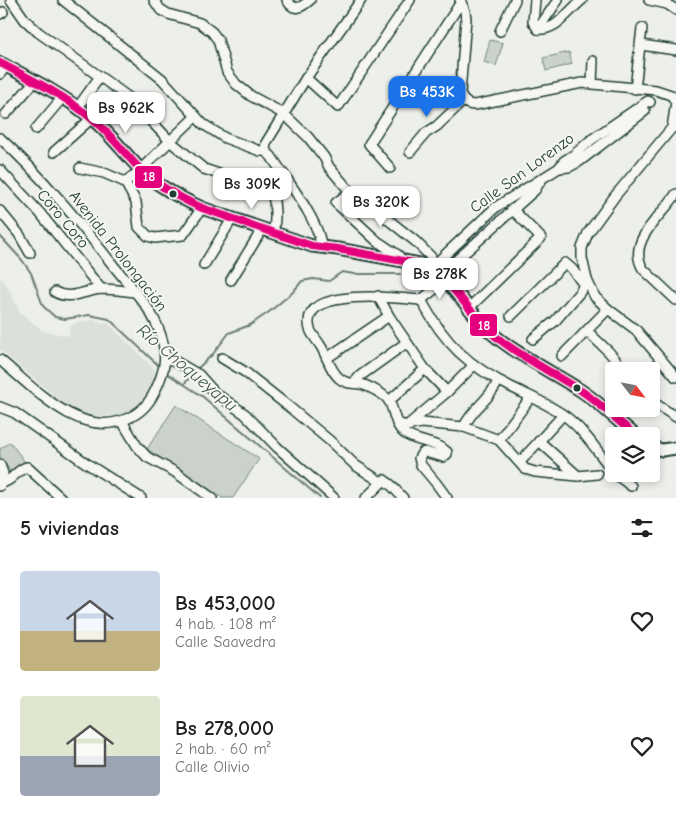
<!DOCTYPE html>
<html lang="es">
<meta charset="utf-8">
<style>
body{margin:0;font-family:"Comic Neue",sans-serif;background:#f2f2f2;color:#222;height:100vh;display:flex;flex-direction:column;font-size:19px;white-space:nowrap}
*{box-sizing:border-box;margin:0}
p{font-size:16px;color:#767676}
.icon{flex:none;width:28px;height:28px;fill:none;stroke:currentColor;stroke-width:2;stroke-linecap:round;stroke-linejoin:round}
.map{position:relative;height:498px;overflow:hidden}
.panel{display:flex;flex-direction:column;background:#fff;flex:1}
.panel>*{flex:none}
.needle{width:32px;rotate:122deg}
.fabs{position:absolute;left:605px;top:362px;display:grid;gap:10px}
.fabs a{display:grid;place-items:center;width:55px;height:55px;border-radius:5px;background:#fff;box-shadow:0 2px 8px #0003;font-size:25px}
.price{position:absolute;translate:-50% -42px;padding:0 11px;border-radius:10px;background:#fff;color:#222;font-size:16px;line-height:32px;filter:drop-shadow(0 1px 2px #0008)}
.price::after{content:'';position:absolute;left:50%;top:30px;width:15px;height:11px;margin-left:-8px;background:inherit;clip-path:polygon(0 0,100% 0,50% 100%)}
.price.selected{background:#1a73e8;color:#fff}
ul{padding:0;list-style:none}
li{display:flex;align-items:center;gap:15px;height:125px;padding:0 20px}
li span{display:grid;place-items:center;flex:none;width:140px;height:100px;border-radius:5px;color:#555}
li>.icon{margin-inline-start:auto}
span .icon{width:60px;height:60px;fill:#fffc;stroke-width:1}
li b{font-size:21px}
h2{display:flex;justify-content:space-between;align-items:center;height:60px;padding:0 20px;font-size:21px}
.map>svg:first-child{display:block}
</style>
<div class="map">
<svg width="676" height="498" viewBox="0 0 676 498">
<rect width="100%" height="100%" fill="#edefea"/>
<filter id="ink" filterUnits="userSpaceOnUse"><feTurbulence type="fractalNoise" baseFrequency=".02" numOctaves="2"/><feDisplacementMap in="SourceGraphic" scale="10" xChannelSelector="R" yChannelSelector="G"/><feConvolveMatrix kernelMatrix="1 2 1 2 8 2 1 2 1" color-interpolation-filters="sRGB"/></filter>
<g filter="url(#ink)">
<path fill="#dce0db" d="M0,276L10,290L19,311L43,331L69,336L70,326L77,322L94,320L109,324L159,374L140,408L115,416H95L82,413L66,406L0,350Z"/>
<g fill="#cbd2cc" stroke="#758880">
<path d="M490,40L503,43L496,66L484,62Z"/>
<path d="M569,52L572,64L546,71L543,58Z"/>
<path d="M176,405L259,459L233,498H222L147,449Z"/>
<path d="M10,442L25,462L11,472L0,456V449Z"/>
</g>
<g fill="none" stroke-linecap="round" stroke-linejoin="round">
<g stroke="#6c7e77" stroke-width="2">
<path d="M0,236L22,260L31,273L43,306L55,317L65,319L89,315L109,319L160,367"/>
<path d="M196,370L213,354L229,333L250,325L269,312L293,292L302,281L313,279L329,281L342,272L354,274H400"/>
<path d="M165,372L202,396L320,498"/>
<path d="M185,383L193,374"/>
</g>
<g stroke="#1f3d34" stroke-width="12">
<g id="minor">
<path d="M11,0L25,20L38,32L128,97L171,142L204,169L270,191C276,197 276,223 273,232"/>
<path d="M63,0L162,79L203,124L225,138L260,151H265"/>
<path d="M154,0L160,9L168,14L200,23L212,32L218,40L227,72L236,84L251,96L284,114L308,137L324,157L329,167L347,188L380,210L386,218L415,241L431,257V268"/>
<path d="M287,0C294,12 301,8 310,0"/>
<path d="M460,0L465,11L466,19L460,93C462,101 467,105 475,105L582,83L656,90L671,95L676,102L672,128"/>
<path d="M535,0L533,22L538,29"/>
<path d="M649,0L667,4L676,10"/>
<path d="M0,14L3,12"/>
<path d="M538,29C557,31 569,10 582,0"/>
<path d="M538,29L558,0"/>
<path d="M500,31L515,0"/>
<path d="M641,45L676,50"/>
<path d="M0,74L6,66"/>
<path d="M306,78L338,107L410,0"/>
<path d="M592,83L593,61"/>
<path d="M635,89L642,28"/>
<path d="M78,107L99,78"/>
<path d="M6,114L35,81"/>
<path d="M676,123L615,196L588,233L582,248V258L587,280L595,297L608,309L636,330L676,377"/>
<path d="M36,129L63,97"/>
<path d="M0,138C42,176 78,221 113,265C129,285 150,306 159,330C168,353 166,369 155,391C149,404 139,414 126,419C79,439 33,387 0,360"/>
<path d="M265,151L266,143L306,78L361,0"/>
<path d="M265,151L271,156C285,178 321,223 321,247"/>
<path d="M54,152L92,118"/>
<path d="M410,152L426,133L437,126L463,101"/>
<path d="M80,168L104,173L125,182L136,202L139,227L148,236L155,238L183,235L202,208"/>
<path d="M390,168L369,144L461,2"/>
<path d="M559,168L569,167L580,161L645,111"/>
<path d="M0,170L40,213L101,289"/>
<path d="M125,182L138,172L195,117"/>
<path d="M351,191L336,203L377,241L398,255L403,262"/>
<path d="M676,194C662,216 626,241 643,269L676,300"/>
<path d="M0,211L19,234L30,253"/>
<path d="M204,265L232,219"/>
<path d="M431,268L496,207L559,168L564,161L575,154L591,140L648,101L650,102"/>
<path d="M231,280L263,228"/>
<path d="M457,287L449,276L451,265L535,190L541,180"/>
<path d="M55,292C70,301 85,290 102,289C113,289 124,291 134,292"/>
<path d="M378,296L389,316L425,369L447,392"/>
<path d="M421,300C399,298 310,288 309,321C308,331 315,337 320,345C327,355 329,369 339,378C346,384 352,383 360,384C367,385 386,395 389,401C392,405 394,417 397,423L407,426L421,423L464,427L499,440L525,469L535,472L578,476L597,474"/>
<path d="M421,300C445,344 468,366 513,388C531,397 555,407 570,420C588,435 600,455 614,473"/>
<path d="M421,300L445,281"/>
<path d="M468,309L541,238L512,209"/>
<path d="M511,316L565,263L572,269L584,285"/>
<path d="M587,331L609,352L625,371"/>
<path d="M533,339L555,321L580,292L587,280"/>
<path d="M166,356L199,375L215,393L245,414L277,447L334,498"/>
<path d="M562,356L608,309"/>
<path d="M222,358L245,372L288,406L330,441L355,465L381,482"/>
<path d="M327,358L389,316"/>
<path d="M354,383L360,376L406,343"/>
<path d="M389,401L425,369"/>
<path d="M651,401L676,417"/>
<path d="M0,407L15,413L86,463L141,498"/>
<path d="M122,421L137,446L147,457L175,472L212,498"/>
<path d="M397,423C405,444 432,438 447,452V454L443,457L425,452L422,453L419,458L421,465L436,483L447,498"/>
<path d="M409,424L447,392L473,366"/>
<path d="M464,427C472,408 491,399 498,381"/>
<path d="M499,440L531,397"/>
<path d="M539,441L578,476"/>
<path d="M520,462L563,415"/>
<path d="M0,465L3,473L0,486"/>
<path d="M615,474L631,486"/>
<path d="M1,483C12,482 17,469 27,467L61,498"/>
<path d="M366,498L384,480L391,485L403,498"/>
</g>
</g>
<g stroke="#1f3d34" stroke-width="15">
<g id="major">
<path d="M0,63C31,79 64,95 91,118C110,133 124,153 141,170C159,187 180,198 202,208L312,246L338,249L425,265C450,277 471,316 494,335C520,357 552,372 580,390C600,403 618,421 636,436"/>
<path d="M651,447L662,450L676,448"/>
</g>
</g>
<use href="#minor" stroke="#f6f6f2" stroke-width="9"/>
<use href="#major" stroke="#f6f6f2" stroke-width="11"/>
<g stroke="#f6f6f2" stroke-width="11">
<path id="bus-1" d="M0,63C31,79 64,95 91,118C110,133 124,153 141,170C159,187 180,198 202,208L312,246L338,249L425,265C450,277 471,316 494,335C520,357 552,372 580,390C600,403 618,421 636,436"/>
</g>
<use href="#bus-1" stroke="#e5007d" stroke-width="8"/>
</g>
</g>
<g fill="#1f3d34" stroke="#f6f6f2" stroke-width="2">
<circle cx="173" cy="194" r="4.5"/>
<circle cx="577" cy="388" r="4.5"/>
</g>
<g text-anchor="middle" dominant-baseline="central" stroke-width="4" stroke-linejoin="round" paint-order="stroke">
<g font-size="16" fill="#1f3d34" stroke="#f6f6f2">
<text transform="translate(522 173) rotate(-36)">Calle San Lorenzo</text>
<text transform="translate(63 219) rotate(50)">Coro Coro</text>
<text transform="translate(118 251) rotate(52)">Avenida Prolongación</text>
</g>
<g font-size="18" font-style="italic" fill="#3f5850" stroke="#f6f6f2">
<text transform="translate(187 368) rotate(40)">Río Choqueyapu</text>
</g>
</g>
<g stroke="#f6f6f2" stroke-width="2">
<rect x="134" y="165" width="29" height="24" rx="5" fill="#e5007d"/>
<rect x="469" y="313" width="29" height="24" rx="5" fill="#e5007d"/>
</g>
<g font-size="14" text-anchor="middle" font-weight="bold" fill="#fff">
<text x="149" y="181">18</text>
<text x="484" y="330">18</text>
</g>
</svg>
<div class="fabs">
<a><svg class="needle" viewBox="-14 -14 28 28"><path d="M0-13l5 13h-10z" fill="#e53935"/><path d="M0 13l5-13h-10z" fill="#767676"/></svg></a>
<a><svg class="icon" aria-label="layers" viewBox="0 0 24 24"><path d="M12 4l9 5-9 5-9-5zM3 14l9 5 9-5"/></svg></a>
</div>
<b class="price selected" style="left:427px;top:118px">Bs 453K</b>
<b class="price" style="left:126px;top:134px">Bs 962K</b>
<b class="price" style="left:252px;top:210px">Bs 309K</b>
<b class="price" style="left:381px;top:228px">Bs 320K</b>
<b class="price" style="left:440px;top:300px">Bs 278K</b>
</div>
<section class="panel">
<h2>5 viviendas<svg class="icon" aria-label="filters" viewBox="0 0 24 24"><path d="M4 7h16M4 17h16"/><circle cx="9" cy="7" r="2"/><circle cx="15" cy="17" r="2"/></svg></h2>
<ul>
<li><span style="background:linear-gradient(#c9d6e8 60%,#c2b280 0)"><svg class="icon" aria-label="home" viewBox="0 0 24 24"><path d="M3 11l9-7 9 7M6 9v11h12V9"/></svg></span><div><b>Bs 453,000</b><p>4 hab. · 108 m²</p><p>Calle Saavedra</p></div><svg class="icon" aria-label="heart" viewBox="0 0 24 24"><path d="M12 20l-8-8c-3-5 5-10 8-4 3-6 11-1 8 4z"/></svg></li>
<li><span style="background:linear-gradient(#dfe7d0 60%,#9aa5b1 0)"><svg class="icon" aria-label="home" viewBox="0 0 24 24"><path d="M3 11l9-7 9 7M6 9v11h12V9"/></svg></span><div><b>Bs 278,000</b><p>2 hab. · 60 m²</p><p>Calle Olivio</p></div><svg class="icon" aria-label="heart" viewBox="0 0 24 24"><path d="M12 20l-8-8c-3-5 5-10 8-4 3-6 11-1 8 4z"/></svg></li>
</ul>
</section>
